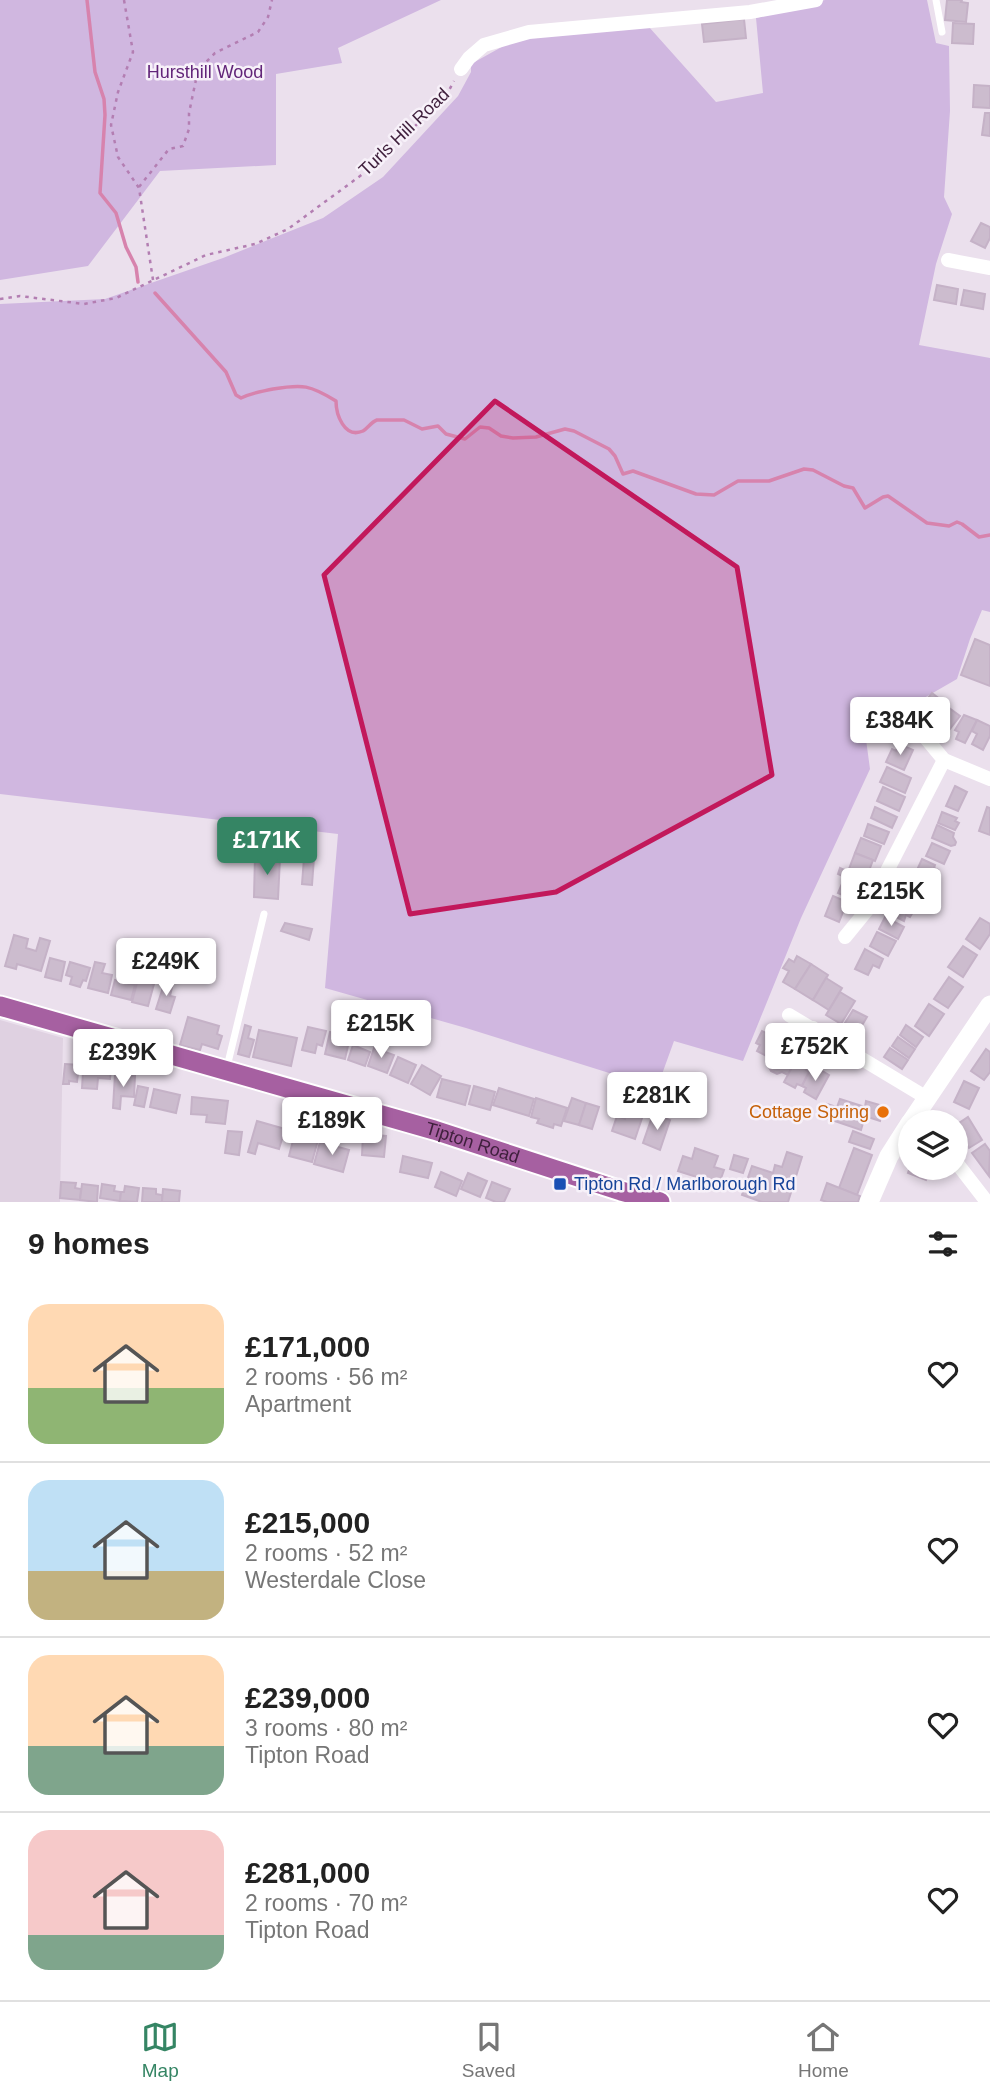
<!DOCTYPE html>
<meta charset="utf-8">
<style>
body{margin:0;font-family:Helvetica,sans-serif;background:#f2f2f2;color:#222;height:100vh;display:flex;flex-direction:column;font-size:26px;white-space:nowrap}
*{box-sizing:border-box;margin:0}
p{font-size:23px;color:#767676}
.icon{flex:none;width:38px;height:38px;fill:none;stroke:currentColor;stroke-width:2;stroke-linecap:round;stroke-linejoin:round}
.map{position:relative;height:1202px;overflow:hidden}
.drawer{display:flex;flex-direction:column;background:#fff;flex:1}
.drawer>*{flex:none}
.fabs{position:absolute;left:898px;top:1110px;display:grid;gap:14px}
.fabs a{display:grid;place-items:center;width:70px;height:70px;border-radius:50%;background:#fff;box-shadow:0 4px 10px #0003;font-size:35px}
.price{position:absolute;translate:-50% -60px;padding:0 16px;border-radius:7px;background:#fff;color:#222;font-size:23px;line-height:46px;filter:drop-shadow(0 2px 4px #0008)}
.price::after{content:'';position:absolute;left:50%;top:42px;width:21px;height:16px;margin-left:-10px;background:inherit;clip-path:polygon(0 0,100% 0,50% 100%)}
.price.on{background:#358564;color:#fff}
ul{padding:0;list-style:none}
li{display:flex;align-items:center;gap:21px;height:175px;padding:0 28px}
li+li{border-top:2px solid #e0e0e0}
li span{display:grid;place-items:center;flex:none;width:196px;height:140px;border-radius:21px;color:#555}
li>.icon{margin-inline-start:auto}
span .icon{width:84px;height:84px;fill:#fffc;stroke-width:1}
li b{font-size:30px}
h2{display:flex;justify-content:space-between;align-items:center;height:84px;padding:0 28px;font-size:30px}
.dock{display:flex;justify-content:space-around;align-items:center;height:98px;border-top:2px solid #e0e0e0;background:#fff;font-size:19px;color:#767676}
.dock a{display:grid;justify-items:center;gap:4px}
.dock .on{color:#358564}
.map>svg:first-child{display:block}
</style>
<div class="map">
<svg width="990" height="1202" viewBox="0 0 990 1202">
<rect width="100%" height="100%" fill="#ebe0ed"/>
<path fill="#dfd1e1" d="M0,1020L63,1038L60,1202H0Z"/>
<g fill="#d0b7e0">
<path d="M0,0H441L338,48L342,63L276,74V165L160,171L88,266L0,280Z"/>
<path d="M825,0H927L936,43L949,46L950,111L944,197L952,214L936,264L919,345L990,358V612L982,610L970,639L957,679L865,732L870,769L801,918L743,1061L674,1041L657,1088L466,1028L325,988L338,834L0,794V304L105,299L223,258L323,218L383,177L458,96L471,72V64L507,44L536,37L649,27L716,102L763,93L756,18Z"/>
</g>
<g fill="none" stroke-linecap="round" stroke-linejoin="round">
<g stroke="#d783ad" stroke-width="3.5">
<path d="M87,0L95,72L104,99L105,115L100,193L116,213L126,247L136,267L138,282"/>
<path d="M155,293L226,372L236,395L241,398C254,392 260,392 273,389C303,384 310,385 336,401C336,414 344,439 363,431C368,428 371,422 377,420H404L422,429L438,426L446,434L465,439L480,427L489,428L501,436L513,438L536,437L565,429L574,431L609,449L615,456L623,474L633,471L696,494L714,495L738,481H769L804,469L813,470L844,486L853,488L865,508L883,497L888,496L927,523L949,526L957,522L962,524L979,537L990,535"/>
</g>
</g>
<g fill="#ccbcce" stroke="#c5b2c7" stroke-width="2">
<path d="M947,0H962L961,2L968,3L966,22L945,20Z"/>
<path d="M744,19L746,38L704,42L702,24Z"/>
<path d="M953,23L974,24L973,44L952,43Z"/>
<path d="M974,85L990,86V108L973,107Z"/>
<path d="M985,113H990V136L982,135Z"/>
<path d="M981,223L990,227V238L985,248L971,241Z"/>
<path d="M937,285L958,289L956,304L934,300Z"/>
<path d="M964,290L985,294L983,309L961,305Z"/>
<path d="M975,639L990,645V686L961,675Z"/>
<path d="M932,693L946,704L931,724L919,715L925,707L923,705Z"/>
<path d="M945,705L960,716L946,734L936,726L941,720L936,717Z"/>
<path d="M964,715L977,720L965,743L956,739L959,732L955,730Z"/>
<path d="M977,720L990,726V736L983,750L972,744L977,734L972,731Z"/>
<path d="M899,744L913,750L904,770L886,762L892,749L896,751Z"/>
<path d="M887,767L911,778L905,793L880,782Z"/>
<path d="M955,786L967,792L958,811L946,806Z"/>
<path d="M883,787L905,797L899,811L877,801Z"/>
<path d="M875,807L897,817L892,828L871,818Z"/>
<path d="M987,807L990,808V835L979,831Z"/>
<path d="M942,812L957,818L955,821L959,823L955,830L938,823Z"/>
<path d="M868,824L889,832L884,844L864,836Z"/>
<path d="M937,825L954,833L953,837L956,842L955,845L951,846L932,838Z"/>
<path d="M288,828L316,831L312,885L302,884L305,845L286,844Z"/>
<path d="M861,838L881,846L875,861L855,853Z"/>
<path d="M932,843L950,851L944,864L926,856Z"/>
<path d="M855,853L873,860L867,876L849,869Z"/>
<path d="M255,856L280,858L278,899L254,897Z"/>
<path d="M922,859L935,865L934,868L938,870L934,878L917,870Z"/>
<path d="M840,868L859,877L849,898L838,893L845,877L838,874Z"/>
<path d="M913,873L932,882L931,887L925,885L922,890L908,883Z"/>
<path d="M906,887L921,895L920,901L914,900L911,905L899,898Z"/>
<path d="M833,896L847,902L839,922L825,916Z"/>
<path d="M896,903L913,912L910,917L906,915L904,921L890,914Z"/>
<path d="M885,917L904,927L898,939L879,929Z"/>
<path d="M980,918L990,924V934L980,949L966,939Z"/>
<path d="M285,923L312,929L309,940L281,931Z"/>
<path d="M877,932L896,941L888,956L870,946Z"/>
<path d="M14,935L28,939L26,948L36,951L40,938L50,941L41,971L17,964L16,969L5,966Z"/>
<path d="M963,946L977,955L963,977L948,967Z"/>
<path d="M865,949L883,959L879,968L873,965L868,975L855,969Z"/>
<path d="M797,956L811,964L795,989L783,982L789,971L783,968L789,959L794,962Z"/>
<path d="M50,958L65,962L61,981L45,977Z"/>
<path d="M70,962L90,968L86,981L83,980L80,987L70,984L72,977L66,975Z"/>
<path d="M95,962L105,964L102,973L112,975L108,993L88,988Z"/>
<path d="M811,964L828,975L813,1000L795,989Z"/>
<path d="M949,977L963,987L948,1008L934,999Z"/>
<path d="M826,978L842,988L829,1010L813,1000Z"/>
<path d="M138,979L154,984L148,1006L132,1002Z"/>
<path d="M115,980L135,985L131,1000L111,995Z"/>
<path d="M165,981L173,983L170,996L175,997L170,1013L156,1009Z"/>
<path d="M840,992L855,1001L841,1024L826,1015Z"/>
<path d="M929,1004L944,1014L929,1036L915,1026Z"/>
<path d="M853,1010L867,1017L854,1039L840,1031Z"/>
<path d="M188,1017L219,1026L217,1034L222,1036L218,1049L202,1044L200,1050L180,1045Z"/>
<path d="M245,1025L251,1027L248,1038L254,1040L249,1057L238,1054Z"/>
<path d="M906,1025L923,1037L916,1047L900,1035Z"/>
<path d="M308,1027L326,1031L322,1046L317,1044L315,1053L302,1050Z"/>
<path d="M771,1028L783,1034L779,1041L782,1043L774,1060L757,1051L760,1045L756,1043L762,1031L768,1034Z"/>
<path d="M259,1030L297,1038L291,1066L253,1057Z"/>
<path d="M330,1032L350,1037L345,1059L325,1054Z"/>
<path d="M898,1037L915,1049L909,1058L892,1046Z"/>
<path d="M353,1045L370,1052L365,1066L348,1060Z"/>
<path d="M781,1046L793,1053L790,1060L795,1062L788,1075L782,1072L777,1074L771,1071L769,1067Z"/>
<path d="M374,1048L394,1055L387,1073L368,1066Z"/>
<path d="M890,1048L908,1060L902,1069L884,1057Z"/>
<path d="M986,1049L990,1052V1072L984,1080L971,1071Z"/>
<path d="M398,1057L416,1065L408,1083L390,1075Z"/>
<path d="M797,1058L809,1065L806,1070L809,1072L802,1086L797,1084L795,1088L784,1082Z"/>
<path d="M65,1064L79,1065L77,1082L69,1081V1084H63Z"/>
<path d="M422,1065L441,1076L430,1095L411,1084Z"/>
<path d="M88,1068L111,1069L110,1079L98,1078L97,1089L82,1088L83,1072H88Z"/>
<path d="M819,1069L829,1075L816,1099L804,1092L806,1088L802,1086L809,1072L815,1075Z"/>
<path d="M115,1074L135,1076L134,1097L121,1096L120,1109L113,1108Z"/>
<path d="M442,1079L470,1086L465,1105L437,1097Z"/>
<path d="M615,1079L631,1084L625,1102L609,1097Z"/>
<path d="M964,1081L979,1088L969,1109L954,1102Z"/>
<path d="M138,1086L148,1088L144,1107L134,1105Z"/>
<path d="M474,1086L495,1092L490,1110L469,1104Z"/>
<path d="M499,1088L534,1099L529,1116L493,1105Z"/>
<path d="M154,1089L180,1095L176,1113L150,1107Z"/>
<path d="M192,1097L228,1101L225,1124L206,1122L207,1115L191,1114Z"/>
<path d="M536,1098L567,1108L561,1126L554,1124L553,1128L537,1123L539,1119L531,1117Z"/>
<path d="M572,1098L586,1103L579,1125L564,1121Z"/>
<path d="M840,1099L865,1107L866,1101L883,1106L880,1121L837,1107Z"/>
<path d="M635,1102L646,1106L635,1139L612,1131L617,1116L625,1119L628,1111L632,1112Z"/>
<path d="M586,1103L599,1107L592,1129L579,1125Z"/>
<path d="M827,1104L865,1116L861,1130L823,1117Z"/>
<path d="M653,1114L670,1120L660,1150L643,1143Z"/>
<path d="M968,1117L982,1140L969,1148L956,1127V1125Z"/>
<path d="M257,1121L285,1129L279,1149L258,1143L255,1154L248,1152Z"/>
<path d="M228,1131L242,1132L239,1155L225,1153Z"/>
<path d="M853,1131L874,1139L870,1149L849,1142Z"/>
<path d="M295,1133L318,1140L312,1162L289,1156Z"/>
<path d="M363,1134L386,1136L384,1157L362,1155Z"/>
<path d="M320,1142L349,1150L343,1172L314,1164Z"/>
<path d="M985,1144L990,1151L989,1176L972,1153Z"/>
<path d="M695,1148L718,1156L714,1167L724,1170L719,1184L678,1171L683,1156L692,1159Z"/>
<path d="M854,1148L872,1155L857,1195L839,1188Z"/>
<path d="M787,1152L802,1157L788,1202H762L742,1195L752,1166L773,1173L775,1165L782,1167Z"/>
<path d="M734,1155L748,1159L743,1173L730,1169Z"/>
<path d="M403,1156L432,1163L428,1178L400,1172Z"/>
<path d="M910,1167H931L926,1180L908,1173Z"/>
<path d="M441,1172L462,1181L456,1196L435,1187Z"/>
<path d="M468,1173L487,1181L480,1197L461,1189Z"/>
<path d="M61,1182L76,1183L75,1188L81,1189L80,1200L60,1198Z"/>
<path d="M492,1182L510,1189L504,1202H496L486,1198Z"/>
<path d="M827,1183L860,1196L858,1202H827L821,1200Z"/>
<path d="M82,1184L98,1186L97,1202L80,1200Z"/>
<path d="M102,1184L115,1186L114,1191L121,1192L120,1201L100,1198Z"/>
<path d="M125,1186L139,1188L137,1202L120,1201L121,1192H124Z"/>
<path d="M143,1188L156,1189V1194L162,1195V1202H142Z"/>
<path d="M163,1189L180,1191L179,1202H162Z"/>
</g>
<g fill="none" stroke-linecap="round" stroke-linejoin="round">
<g stroke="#fff" stroke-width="23">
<g id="primary">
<path id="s1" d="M0,1006L434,1130L621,1191L660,1202"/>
</g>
</g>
<g stroke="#b37eb2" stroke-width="2.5" stroke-dasharray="3.5 5" stroke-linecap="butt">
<path d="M124,0L133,52L118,92L111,125L118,157L139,188L153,280"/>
<path d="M139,187L169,149L183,146L189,129V113L198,70L215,53L258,32L268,17L272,0"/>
<path d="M0,299L20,296L84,304L116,298L206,255L255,244L288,229L375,165L446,96L454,81"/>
</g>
<g stroke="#fff" stroke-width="7">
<path d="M936,0L942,32"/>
<path d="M226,1071L264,914"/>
</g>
<g stroke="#fff" stroke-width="14">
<path d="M461,69L469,58L484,45L529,32L750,12L816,0"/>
<path d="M948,260L990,268"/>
<path d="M910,719L944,760L990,779"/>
<path d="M845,937L867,910L944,760"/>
<path d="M789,1015L927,1098"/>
<path d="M801,1045L813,1028"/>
<path d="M956,1162L987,1202"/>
</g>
<g stroke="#fff" stroke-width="19">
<path d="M911,1122L990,1005"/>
<path d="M869,1202L889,1156L910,1123"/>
</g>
<use href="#primary" stroke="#a660a1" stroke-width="19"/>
</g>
<path fill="#c2185b" fill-opacity="0.2" stroke="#c2185b" stroke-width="5" stroke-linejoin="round" d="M495,401L737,567L772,775L556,892L410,914L324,575Z"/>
<circle fill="#e8710a" stroke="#f7f1f9" stroke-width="2.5" cx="883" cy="1112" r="7"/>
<rect fill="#1a4fb4" stroke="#f7f1f9" stroke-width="2.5" x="553" y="1177" width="14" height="14" rx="3.5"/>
<g text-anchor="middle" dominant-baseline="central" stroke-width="5" stroke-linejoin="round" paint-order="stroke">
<g font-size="18" fill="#622579" stroke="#f7f1f9">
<text x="205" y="72">Hursthill Wood</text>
</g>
<g font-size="18" fill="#3f1f3c" stroke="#f7f1f9">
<text transform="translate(404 132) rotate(-44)">Turls Hill Road</text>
<text stroke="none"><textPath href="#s1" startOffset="492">Tipton Road</textPath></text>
</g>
<g font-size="18" fill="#c56008" stroke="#f7f1f9" text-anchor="end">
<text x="869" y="1112">Cottage Spring</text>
</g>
<g font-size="18" fill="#164399" stroke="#f7f1f9" text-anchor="start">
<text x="574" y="1184">Tipton Rd / Marlborough Rd</text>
</g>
</g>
</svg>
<div class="fabs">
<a><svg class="icon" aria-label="layers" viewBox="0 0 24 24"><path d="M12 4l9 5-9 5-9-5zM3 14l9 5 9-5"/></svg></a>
</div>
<b class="price" style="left:900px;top:757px">£384K</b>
<b class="price on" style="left:267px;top:877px">£171K</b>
<b class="price" style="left:891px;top:928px">£215K</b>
<b class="price" style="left:166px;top:998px">£249K</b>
<b class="price" style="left:381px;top:1060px">£215K</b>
<b class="price" style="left:815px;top:1083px">£752K</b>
<b class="price" style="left:123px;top:1089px">£239K</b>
<b class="price" style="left:657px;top:1132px">£281K</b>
<b class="price" style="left:332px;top:1157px">£189K</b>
</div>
<section class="drawer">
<h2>9 homes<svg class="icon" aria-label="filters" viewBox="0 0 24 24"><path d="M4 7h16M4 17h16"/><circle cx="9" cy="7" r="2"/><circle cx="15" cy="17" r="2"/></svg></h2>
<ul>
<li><span style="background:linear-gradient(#ffd9b3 60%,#8fb573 0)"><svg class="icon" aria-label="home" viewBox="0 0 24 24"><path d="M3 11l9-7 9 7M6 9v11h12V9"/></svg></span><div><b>£171,000</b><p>2 rooms · 56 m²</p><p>Apartment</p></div><svg class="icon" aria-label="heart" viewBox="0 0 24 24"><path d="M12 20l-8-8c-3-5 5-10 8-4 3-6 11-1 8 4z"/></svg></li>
<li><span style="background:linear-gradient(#bfe0f5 65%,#c2b280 0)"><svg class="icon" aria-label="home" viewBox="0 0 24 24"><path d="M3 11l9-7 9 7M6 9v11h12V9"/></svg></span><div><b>£215,000</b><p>2 rooms · 52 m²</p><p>Westerdale Close</p></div><svg class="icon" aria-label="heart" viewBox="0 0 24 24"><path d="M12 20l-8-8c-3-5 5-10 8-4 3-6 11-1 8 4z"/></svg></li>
<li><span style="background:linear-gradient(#ffd9b3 65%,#7fa58c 0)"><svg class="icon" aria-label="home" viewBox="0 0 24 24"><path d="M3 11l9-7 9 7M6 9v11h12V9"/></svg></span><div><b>£239,000</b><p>3 rooms · 80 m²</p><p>Tipton Road</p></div><svg class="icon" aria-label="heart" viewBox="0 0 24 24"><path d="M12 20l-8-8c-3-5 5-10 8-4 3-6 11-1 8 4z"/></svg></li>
<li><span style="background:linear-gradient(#f6c9c9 75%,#7fa58c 0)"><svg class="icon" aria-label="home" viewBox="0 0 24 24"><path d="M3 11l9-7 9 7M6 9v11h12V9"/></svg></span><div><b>£281,000</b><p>2 rooms · 70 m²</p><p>Tipton Road</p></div><svg class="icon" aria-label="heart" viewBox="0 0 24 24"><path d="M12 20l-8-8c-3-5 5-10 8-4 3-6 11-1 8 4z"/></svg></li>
</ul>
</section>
<nav class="dock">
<a class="on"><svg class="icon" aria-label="map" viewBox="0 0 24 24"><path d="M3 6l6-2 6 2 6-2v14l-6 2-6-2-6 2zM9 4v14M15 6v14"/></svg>Map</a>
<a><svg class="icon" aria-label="saved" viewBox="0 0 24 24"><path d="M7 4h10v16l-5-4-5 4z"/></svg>Saved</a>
<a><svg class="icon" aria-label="home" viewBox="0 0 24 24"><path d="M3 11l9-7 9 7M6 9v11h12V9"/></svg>Home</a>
</nav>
